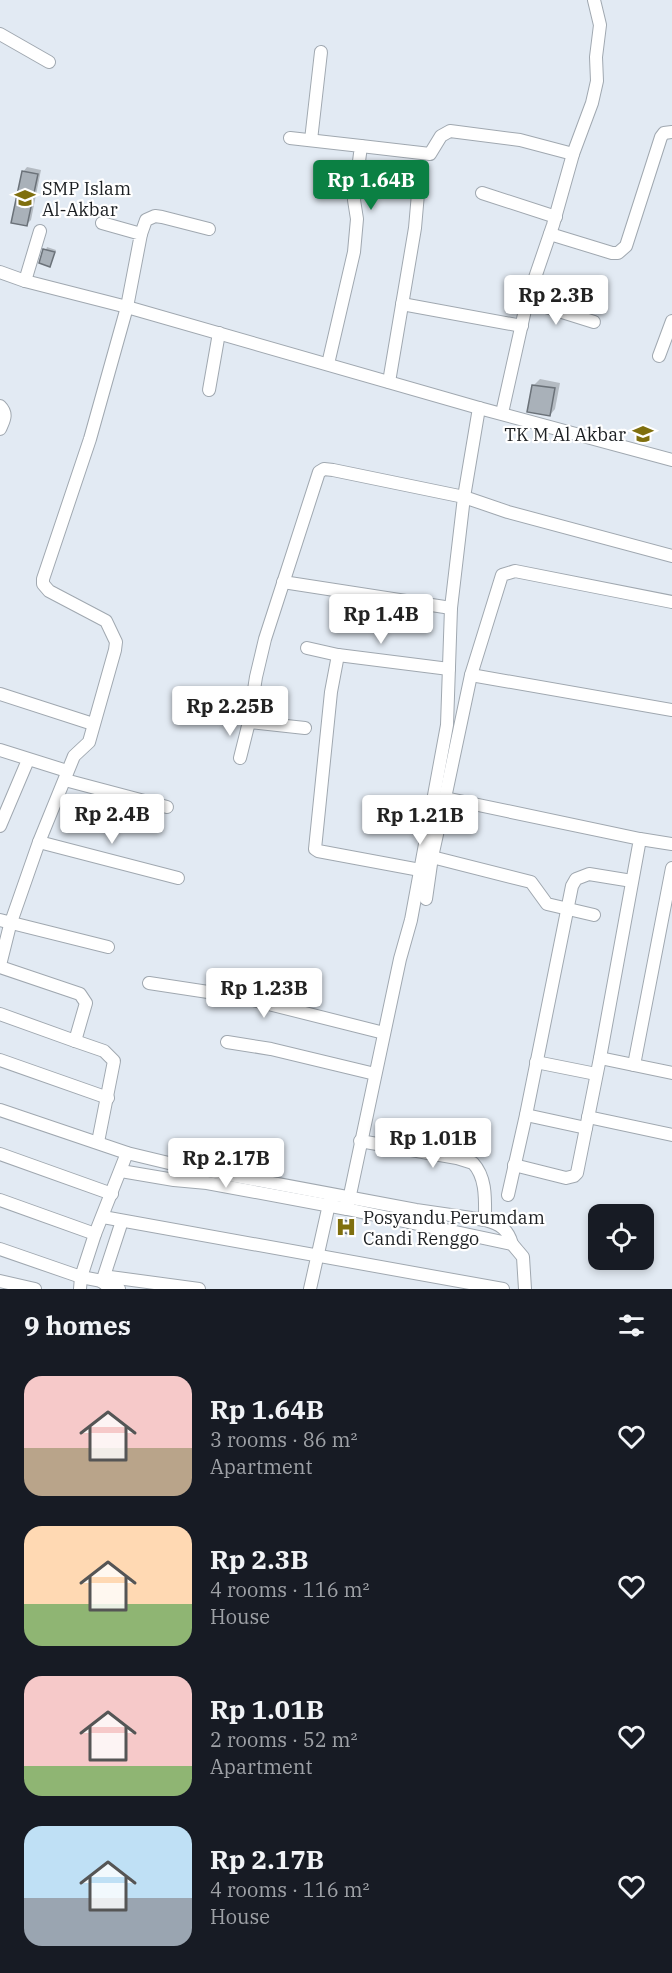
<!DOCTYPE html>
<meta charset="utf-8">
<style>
body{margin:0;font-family:"IBM Plex Serif",serif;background:#242831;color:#f1f3f6;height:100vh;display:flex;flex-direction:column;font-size:22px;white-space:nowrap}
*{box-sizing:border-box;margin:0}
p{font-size:20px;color:#9ea1a6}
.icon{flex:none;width:33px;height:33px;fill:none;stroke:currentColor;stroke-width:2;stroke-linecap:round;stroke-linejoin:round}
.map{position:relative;height:1289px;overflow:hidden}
.side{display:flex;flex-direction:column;background:#171b24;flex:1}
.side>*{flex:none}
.controls{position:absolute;left:588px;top:1204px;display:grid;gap:12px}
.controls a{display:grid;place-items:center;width:66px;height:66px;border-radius:12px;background:#171b24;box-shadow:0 3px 9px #0003;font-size:30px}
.price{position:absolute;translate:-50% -51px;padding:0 14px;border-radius:6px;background:#fff;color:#222;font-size:20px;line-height:39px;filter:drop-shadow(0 2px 3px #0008)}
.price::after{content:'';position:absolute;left:50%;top:36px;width:18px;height:14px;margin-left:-9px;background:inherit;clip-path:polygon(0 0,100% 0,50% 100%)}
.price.current{background:#0b8043;color:#fff}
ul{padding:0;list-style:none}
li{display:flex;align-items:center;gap:18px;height:150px;padding:0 24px}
li span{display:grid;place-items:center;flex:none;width:168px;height:120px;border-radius:18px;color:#555}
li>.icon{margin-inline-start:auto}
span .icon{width:72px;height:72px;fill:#fffc;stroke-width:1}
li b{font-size:26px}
h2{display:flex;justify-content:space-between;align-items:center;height:72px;padding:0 24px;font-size:26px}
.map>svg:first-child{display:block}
</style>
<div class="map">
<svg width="672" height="1289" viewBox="0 0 672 1289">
<rect width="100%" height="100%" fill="#e2eaf3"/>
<g fill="#0003">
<path d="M27,167L41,170L31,220L27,224L23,172Z"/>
<path d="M47,247L56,250L50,265L41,262Z"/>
<path d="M540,379L560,383L555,409L550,415L534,385Z"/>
<path d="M643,428L649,429L645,439L639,438Z"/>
</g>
<g fill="#a9b1b9" stroke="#6b7279" stroke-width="1.5">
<path d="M22,171L38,174L27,226L11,223Z"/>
<path d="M43,249L55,252L50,267L39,263Z"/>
<path d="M532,385L555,388L550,416L527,412Z"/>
<path d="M340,1219L355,1223L352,1235L337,1231Z"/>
</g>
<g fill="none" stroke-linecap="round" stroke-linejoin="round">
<g stroke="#a0a8b0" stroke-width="14">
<g id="minor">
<path d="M0,34L49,62"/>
<path d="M290,138L361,146L354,200L357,219L354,252L328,364"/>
<path d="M311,140L321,52"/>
<path d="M361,146L430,154L441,136L450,131L520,140L573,154L553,225L527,301L502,413"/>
<path d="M573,154L592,103L597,81L596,57L600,25L594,0"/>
<path d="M358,172L412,176L417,178L419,182L415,228L389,382"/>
<path d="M482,193L556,217"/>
<path d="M141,234L146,220L155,216L162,217L209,229"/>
<path d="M550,234L612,253H618L626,246L661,137L664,133L672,132"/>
<path d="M0,272L25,281L127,307L479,408L672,460"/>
<path d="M25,281L40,231"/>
<path d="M527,301L594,322"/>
<path d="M402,304L522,326"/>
<path d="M659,356L672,321"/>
<path d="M209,390L219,333"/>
<path d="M0,406C8,414 4,420 0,429"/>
<path d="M479,408L464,497L508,512L672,556"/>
<path d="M283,582L451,608"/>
<path d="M307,648L338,655L449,669"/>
<path d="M338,655L331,692L315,849L318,851L420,870"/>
<path d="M471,675L672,710"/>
<path d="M0,694L93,724"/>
<path d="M249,722L305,728"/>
<path d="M0,750L67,771"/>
<path d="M240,758L249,722L256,677L265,639L319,472L324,469L333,470L464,497L451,608L447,725L411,920L400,959L347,1209"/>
<path d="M65,780L167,807"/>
<path d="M0,826L28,760"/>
<path d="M640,839L672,844"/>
<path d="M39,842L178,878"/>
<path d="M432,857L531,882L547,904L594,915"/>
<path d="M426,899L432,857L445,798"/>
<path d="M0,920L108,947"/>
<path d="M0,965L10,925L39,842L74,756L89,742L115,650L116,642L106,621L49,591L43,584V579L90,439L127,307L141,234L102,223"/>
<path d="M0,967L80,994L86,1003L75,1041L0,1014"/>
<path d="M149,983L241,997L384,1033"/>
<path d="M75,1041L104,1051L114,1061L98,1142"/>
<path d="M227,1042L271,1049L375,1074"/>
<path d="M600,1058L640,839L445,798L471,675L502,575L515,571L672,602"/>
<path d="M0,1060L108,1098"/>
<path d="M536,1062L596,1074"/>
<path d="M634,1065L672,868"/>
<path d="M0,1110L127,1153L177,1165L416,1210L485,1220C500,1224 508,1229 512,1244"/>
<path d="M526,1115L586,1128"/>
<path d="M588,1117L672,1135"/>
<path d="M360,1141L457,1158L473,1163C487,1178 485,1201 485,1220"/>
<path d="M0,1154L112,1194"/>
<path d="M514,1165L566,1178L574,1176L577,1173L600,1058L672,1073"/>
<path d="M121,1171L174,1180L207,1183L347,1209L512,1244L523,1257L525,1289"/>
<path d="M508,1195L526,1115L572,886L576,879L589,874L632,881"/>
<path d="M0,1200L95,1234"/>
<path d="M103,1217L503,1289"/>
<path d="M0,1249L81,1277L95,1234L127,1153"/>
<path d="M0,1281L35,1289"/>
<path d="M102,1281L110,1277L199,1289"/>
<path d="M102,1282L122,1221"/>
<path d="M80,1289L81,1277L102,1281L108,1287L119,1289"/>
<path d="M310,1289L330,1200"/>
</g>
</g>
<use href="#minor" stroke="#fff" stroke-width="12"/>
</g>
<defs>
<g id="school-bare" transform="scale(1.62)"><path d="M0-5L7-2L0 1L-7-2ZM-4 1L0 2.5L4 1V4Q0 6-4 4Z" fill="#7f6f0e" stroke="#fff" stroke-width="2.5" paint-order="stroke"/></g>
<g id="hospital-bare" transform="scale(1.62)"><path d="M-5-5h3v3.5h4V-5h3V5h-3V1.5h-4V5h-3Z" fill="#7f6f0e" stroke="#fff" stroke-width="2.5" paint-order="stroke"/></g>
</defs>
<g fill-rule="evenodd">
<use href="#school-bare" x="25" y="198"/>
<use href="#school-bare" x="643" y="434"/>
<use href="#hospital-bare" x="346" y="1227"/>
</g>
<g text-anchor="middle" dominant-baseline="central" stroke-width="4.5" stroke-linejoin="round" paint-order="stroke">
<g font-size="18" fill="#1c1f22" stroke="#fff" text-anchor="start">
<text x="42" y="188">SMP Islam<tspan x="42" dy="21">Al-Akbar</tspan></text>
<text x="626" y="434" text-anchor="end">TK M Al Akbar</text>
<text x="363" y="1217">Posyandu Perumdam<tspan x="363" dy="21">Candi Renggo</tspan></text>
</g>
</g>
</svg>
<div class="controls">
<a><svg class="icon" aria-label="locate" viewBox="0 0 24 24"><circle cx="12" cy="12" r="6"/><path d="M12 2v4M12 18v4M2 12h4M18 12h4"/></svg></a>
</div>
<b class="price current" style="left:371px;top:211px">Rp 1.64B</b>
<b class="price" style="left:556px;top:326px">Rp 2.3B</b>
<b class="price" style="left:381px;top:645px">Rp 1.4B</b>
<b class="price" style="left:230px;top:737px">Rp 2.25B</b>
<b class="price" style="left:112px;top:845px">Rp 2.4B</b>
<b class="price" style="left:420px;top:846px">Rp 1.21B</b>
<b class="price" style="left:264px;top:1019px">Rp 1.23B</b>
<b class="price" style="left:433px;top:1169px">Rp 1.01B</b>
<b class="price" style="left:226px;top:1189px">Rp 2.17B</b>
</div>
<section class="side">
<h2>9 homes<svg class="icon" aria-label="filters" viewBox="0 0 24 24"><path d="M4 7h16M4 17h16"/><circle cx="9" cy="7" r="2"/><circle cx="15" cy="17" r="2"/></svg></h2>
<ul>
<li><span style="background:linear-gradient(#f6c9c9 60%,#b9a48a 0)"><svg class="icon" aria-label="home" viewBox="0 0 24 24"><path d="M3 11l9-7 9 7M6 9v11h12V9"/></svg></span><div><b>Rp 1.64B</b><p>3 rooms · 86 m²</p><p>Apartment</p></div><svg class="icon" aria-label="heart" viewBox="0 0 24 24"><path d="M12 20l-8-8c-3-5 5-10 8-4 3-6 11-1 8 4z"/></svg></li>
<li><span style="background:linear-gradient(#ffd9b3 65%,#8fb573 0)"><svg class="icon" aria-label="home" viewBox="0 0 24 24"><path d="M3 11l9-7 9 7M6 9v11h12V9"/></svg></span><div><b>Rp 2.3B</b><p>4 rooms · 116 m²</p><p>House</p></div><svg class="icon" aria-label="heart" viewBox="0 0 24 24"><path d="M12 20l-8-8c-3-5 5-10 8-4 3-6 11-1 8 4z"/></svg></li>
<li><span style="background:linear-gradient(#f6c9c9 75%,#8fb573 0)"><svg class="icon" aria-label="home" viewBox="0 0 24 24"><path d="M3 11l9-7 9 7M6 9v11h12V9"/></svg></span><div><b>Rp 1.01B</b><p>2 rooms · 52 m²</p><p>Apartment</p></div><svg class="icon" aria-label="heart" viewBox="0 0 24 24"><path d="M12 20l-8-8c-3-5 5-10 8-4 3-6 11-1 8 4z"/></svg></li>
<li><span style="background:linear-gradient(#bfe0f5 60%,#9aa5b1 0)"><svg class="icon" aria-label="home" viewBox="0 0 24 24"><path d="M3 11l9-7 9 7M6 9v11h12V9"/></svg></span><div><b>Rp 2.17B</b><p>4 rooms · 116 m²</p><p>House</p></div><svg class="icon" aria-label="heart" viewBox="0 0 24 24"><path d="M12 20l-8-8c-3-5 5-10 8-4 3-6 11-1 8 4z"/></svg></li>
</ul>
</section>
